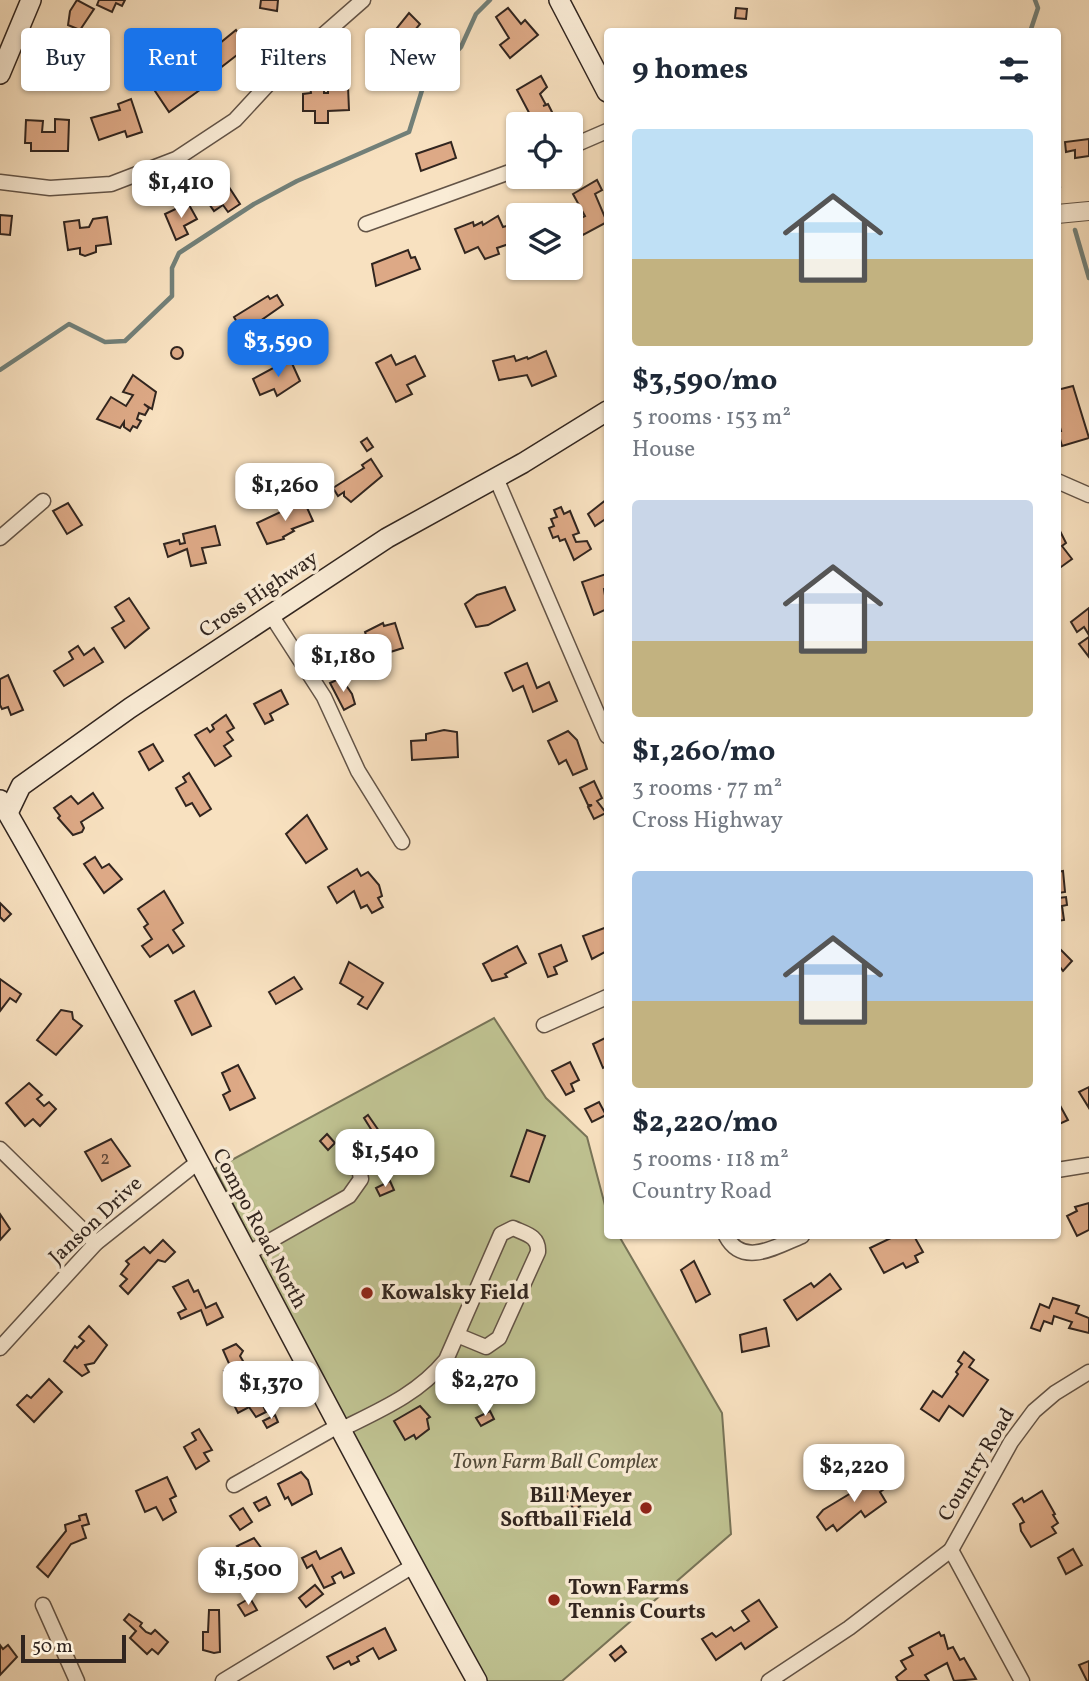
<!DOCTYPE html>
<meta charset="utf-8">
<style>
body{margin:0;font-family:Vollkorn,serif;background:#f2f2f3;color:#1f2937;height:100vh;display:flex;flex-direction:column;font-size:26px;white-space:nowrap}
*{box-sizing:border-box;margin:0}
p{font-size:23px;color:#747a83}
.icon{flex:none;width:38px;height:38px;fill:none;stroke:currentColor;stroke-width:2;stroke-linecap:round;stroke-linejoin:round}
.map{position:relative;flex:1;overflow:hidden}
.side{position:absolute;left:604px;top:28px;width:457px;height:1211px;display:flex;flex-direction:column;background:#fff;border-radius:7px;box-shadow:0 2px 5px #0004}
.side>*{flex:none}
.hud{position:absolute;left:21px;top:28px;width:478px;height:63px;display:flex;gap:14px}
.fabs{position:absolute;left:506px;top:112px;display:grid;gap:14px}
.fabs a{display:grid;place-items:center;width:77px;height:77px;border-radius:7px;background:#fff;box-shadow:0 2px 5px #0004;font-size:35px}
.scale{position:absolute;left:21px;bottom:18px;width:105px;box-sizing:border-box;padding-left:7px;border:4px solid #31251f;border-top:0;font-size:19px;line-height:24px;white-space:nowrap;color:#31251f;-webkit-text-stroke:5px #faecd6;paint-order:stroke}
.price{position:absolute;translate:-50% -60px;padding:0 16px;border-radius:14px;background:#fff;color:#222;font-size:23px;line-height:46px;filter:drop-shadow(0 2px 4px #0008)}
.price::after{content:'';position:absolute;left:50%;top:42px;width:21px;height:16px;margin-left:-10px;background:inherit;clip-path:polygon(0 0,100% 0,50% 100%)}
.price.current{background:#1a73e8;color:#fff}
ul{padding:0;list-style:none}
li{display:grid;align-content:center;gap:14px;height:371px;padding:0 28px}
li span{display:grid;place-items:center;height:217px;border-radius:7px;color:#555}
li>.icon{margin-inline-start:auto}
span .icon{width:126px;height:126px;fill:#fffc;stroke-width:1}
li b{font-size:30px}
h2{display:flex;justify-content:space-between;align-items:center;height:84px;padding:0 28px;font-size:30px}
.tag{padding:0 24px;border-radius:7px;background:#fff;box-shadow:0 2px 5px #0004;font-size:24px;line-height:63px}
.tag.current{background:#1a73e8;color:#fff}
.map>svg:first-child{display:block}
</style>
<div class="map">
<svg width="1089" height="1681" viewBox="0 0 1089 1681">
<rect width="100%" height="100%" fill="#f8e1c0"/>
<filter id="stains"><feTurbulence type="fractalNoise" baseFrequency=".00286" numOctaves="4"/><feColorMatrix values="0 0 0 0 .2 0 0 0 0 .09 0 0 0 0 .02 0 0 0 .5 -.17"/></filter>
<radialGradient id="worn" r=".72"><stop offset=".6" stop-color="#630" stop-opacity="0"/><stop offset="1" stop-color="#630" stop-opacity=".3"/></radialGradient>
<path fill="#bfc291" stroke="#787458" stroke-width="2" d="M494,1018L546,1098L587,1137L607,1213V1236H619L722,1413L731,1534L562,1681H484L409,1547L215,1169Z"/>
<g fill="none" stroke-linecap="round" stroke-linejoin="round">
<g stroke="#728079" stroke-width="4.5">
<path d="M1030,32L1038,8L1035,0"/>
<path d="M1057,183L1059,187"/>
<path d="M1075,230L1089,278"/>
<path d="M0,370L69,324L105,342L125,341L172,296V268L179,253L254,204L297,181L409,132L423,87L461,47L476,14L490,0"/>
</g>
</g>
<g fill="#dda986" stroke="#31251f" stroke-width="2">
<path d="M77,0L94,9L80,30L68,25L70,11Z"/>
<path d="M99,0H125L122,6L116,3L112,12L97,5Z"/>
<path d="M261,0H278L277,11L260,8Z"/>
<path d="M508,8L521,24L525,20L538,35L510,58L500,45L509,38L496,17Z"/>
<path d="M736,8L747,9L746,19L735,18Z"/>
<path d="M409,13L420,24L415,30L418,34L414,38L421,44L414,52L407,46L394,61L380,49Z"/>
<path d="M236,30L253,52L242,60L237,55L215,72L203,56L209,52L203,45L215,37L220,43Z"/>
<path d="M189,62L204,87L169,112L145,76L156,69L168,86L174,82L169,75Z"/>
<path d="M541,76L547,87L540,94L546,105L543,106L548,104L555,118L535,124L517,90Z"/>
<path d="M324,86V93H328V86H348L349,110L328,111V123H315V111H303V94L311,93L310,87Z"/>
<path d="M131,99L142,132L127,137L125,131L99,140L91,118L120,110L118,104Z"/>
<path d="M55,119L69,120L68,151H31V143H25L26,120L43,121L42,132H55Z"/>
<path d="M1089,139V156L1075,158V150L1066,152L1065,142Z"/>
<path d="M451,142L456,158L421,171L416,154Z"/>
<path d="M597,180L602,190L595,194L607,222L583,235L575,221L585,216L573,194Z"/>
<path d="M225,181L240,204L228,212L223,205L214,211L203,195Z"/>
<path d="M188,203L197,219L184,226L188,234L176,240L165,214Z"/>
<path d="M0,215L12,216L10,235L0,234Z"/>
<path d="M498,216L503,227L517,223L518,241L497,248L499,254L485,259L478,247L465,253L455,229L473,222L474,226L482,222L483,225Z"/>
<path d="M107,217L111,244L96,246V252L85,256L80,254V248L68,250L64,222L79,220L80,228L89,227L93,219Z"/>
<path d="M408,250L411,258L415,257L420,269L376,286L372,264Z"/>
<path d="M277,295L283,305L243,333L234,317L268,296L270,299Z"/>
<circle cx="177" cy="353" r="6"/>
<path d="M546,351L556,376L532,386L527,375L499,380L493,361L514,356L516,361L527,357L528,359Z"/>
<path d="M391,355L396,365L415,356L425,376L407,385L412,394L396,402L376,363Z"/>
<path d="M290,359L300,381L277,396L274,389L260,395L253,379Z"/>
<path d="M133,375L156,392L152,409L144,404L149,408L145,415L139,413L137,419L141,421L137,428L133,426L130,431L124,427V422L120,428L97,419L111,397L126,406L133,395L123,392Z"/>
<path d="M1073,386L1089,438L1062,446L1058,432L1061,431L1057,416V390Z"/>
<path d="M367,438L373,447L367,451L361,442Z"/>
<path d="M371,459L382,476L351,502L344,496V492L338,496L333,488L364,468L362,465Z"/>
<path d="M607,499V518L595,526L588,514Z"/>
<path d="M304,501L313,521L292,529L294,531L283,537L284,539L267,544L257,523Z"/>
<path d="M68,503L82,525L67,534L53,511Z"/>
<path d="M561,507L564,514L570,511L579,533L573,535L576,542L587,541L591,549L574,560L565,539L560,541L558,536L553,538L549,528L554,526L551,519L557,517L554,510Z"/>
<path d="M1057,525L1066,543L1062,546L1072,559L1061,567L1057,562Z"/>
<path d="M215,526L220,545L202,548L206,563L191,566L187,549L168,557L164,544L179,540L180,544L185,543L183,534Z"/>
<path d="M606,574L607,588L604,589L607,609L594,615L582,582Z"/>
<path d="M505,587L515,610L488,625L476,627L465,604L477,595Z"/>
<path d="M129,598L149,628L125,648L112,628L124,621L115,607Z"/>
<path d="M1089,608V635L1084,627L1077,632L1071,622Z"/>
<path d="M383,623L384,626L395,623L403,648L368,659L371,667L355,671L347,641L366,635L365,632Z"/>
<path d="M1089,637V657L1079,644Z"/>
<path d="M78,646L84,655L94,648L103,662L64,686L54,671L73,659L69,652Z"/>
<path d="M527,663L537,688L549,682L557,701L533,712L523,686L513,691L505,673Z"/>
<path d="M8,675L23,710L11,715L8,707L2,709L0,705V679Z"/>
<path d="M341,678L352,694L355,704L344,710L330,683Z"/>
<path d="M281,690L288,704L270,714L273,720L265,724L254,704Z"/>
<path d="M226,715L234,728L227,732L233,740L224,746L231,756L215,766L195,735L207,728L210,732L214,729L212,725Z"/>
<path d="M444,730L457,732L458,757L412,760L411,741L426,740V734Z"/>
<path d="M568,731L577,740L587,769L573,775L566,760L559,764L548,741Z"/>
<path d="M153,744L163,761L149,770L139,752Z"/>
<path d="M189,773L211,809L200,816L192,803L186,806L176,788L186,782L183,777Z"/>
<path d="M594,781L602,798L597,801L606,813L594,819L588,807L592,805H588L580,788Z"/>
<path d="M93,793L103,808L81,822L84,828L82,832L73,835L58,818L60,816L54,808L71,796L78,804Z"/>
<path d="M307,815L327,849L306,863L286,834Z"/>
<path d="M95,857L102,868L109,864L122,879L104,893L84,864Z"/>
<path d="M357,869L361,876L368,872L379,885L382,896L378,898L383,907L372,913L367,905L361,908L354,891L337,903L328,887Z"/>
<path d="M1063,871L1065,892L1058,893V898L1066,897L1067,905L1062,906L1064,920L1057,921V872Z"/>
<path d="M164,891L183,923L173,930L184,946L173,953L168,945L150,957L142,946L152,939L144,927L148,924L138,909Z"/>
<path d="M0,903L11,914L4,921L0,917Z"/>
<path d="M607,927V951L592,959L583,936Z"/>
<path d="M561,945L567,961L554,967L557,974L548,977L539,954Z"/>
<path d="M517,946L526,963L505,974L507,977L492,981L483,964Z"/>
<path d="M1057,946L1072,961L1063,971L1060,967L1057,970Z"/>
<path d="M349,962L383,983L367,1009L358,1004L363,997L340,983Z"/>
<path d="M294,977L302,989L276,1004L269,992Z"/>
<path d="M0,979L21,994L16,1002L10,998L0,1011Z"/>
<path d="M194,991L211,1026L192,1035L175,1001Z"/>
<path d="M61,1010L72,1012L73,1019L82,1026L56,1055L37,1040Z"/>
<path d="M607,1037V1066L603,1068L593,1044Z"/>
<path d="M570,1062L579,1080L571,1084L574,1091L566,1095L552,1071Z"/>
<path d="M238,1065L255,1098L230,1110L223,1095L230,1091L222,1073Z"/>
<path d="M29,1083L42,1095L37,1099L44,1106L49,1102L56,1109L40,1126L33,1119L25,1126L6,1103Z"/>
<path d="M1089,1087V1108L1079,1092Z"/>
<path d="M1057,1100L1068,1120L1057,1125Z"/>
<path d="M599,1102L606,1115L592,1122L585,1109Z"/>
<path d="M368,1115L379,1131L374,1134L364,1118Z"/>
<path d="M527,1130L545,1136L529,1182L511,1176Z"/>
<path d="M327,1134L335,1143L328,1150L320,1141Z"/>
<path d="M111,1139L130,1166L102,1181L85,1152Z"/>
<path d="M390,1181L394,1190L380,1196L376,1188Z"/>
<path d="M1089,1203V1230L1077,1236L1067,1216L1077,1211L1075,1207Z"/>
<path d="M0,1214L10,1229L0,1240Z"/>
<path d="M895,1236H914L923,1252L915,1256L918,1262L906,1268L903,1263L884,1273L870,1248Z"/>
<path d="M163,1240L175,1252L165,1262L158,1260L128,1294L120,1286L127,1279L121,1274L129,1264L126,1261L144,1247L150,1253Z"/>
<path d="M694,1261L710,1294L696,1302L681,1270Z"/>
<path d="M830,1274L841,1289L797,1320L784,1300L811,1283L814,1287Z"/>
<path d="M188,1280L194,1292L198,1290L206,1308L216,1303L223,1317L207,1325L201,1310L181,1319L178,1313L186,1309L173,1287Z"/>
<path d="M1053,1298L1079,1306L1076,1313L1089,1318V1333L1069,1328L1072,1322L1054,1316L1052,1324L1044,1321L1040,1331L1031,1328L1040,1304L1049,1308Z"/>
<path d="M89,1326L107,1345L94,1363L85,1365L89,1372L82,1376L64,1361L75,1346L77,1348L84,1341L79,1337Z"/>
<path d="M766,1328L769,1346L742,1352L740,1335Z"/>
<path d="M236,1344L243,1351L240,1356L249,1371L229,1381L224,1371L231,1368L223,1350Z"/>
<path d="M964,1352L974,1360L969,1367L988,1380L963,1416L949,1406L939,1421L921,1409L933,1391L942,1397L958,1374L956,1372L962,1364L958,1361Z"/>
<path d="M49,1379L62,1392L34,1422L17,1405L27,1395L31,1398Z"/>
<path d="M254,1386L266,1412L256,1417L249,1407L238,1413L231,1399Z"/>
<path d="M420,1406L430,1417L427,1419L429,1429L416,1439L414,1435L405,1440L394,1421Z"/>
<path d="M490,1411L494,1419L481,1426L476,1418Z"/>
<path d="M275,1415L278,1422L267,1428L263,1421Z"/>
<path d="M199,1429L212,1450L204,1453L209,1461L196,1469L184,1447L196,1440L192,1433Z"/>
<path d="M301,1472L308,1480L312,1494L292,1505L288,1497L285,1499L278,1484Z"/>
<path d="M879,1475L887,1487L880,1492L886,1502L865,1517L861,1511L837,1531L833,1525L826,1530L817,1517L823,1510L851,1493L848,1489L863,1479L866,1483Z"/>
<path d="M167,1477L176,1496L170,1499L176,1512L163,1520L156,1507L145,1512L136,1491Z"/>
<path d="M569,1490L580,1506L574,1510L565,1493Z"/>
<path d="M1042,1491L1055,1514L1053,1515L1058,1523L1052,1527L1056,1533L1031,1547L1021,1531L1020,1524L1024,1522L1013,1504L1022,1498L1024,1502Z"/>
<path d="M266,1497L270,1505L259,1511L254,1503Z"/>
<path d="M243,1508L252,1522L240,1530L230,1516Z"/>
<path d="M86,1514L89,1524L82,1526L86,1538L71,1544L48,1577L37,1567L66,1531L65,1525L80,1520L79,1516Z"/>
<path d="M254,1538L268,1557L256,1566L237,1546Z"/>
<path d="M341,1548L354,1573L344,1578L341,1572L332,1577L335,1583L324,1588L312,1565L307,1568L302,1558L316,1551L320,1559Z"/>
<path d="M1073,1549L1082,1565L1066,1574L1058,1558Z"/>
<path d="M315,1585L323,1594L306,1607L299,1598Z"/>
<path d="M250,1598L257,1610L245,1616L238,1605Z"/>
<path d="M759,1600L777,1627L745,1649L741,1643L716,1660L702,1639L712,1633L716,1637L731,1627L734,1631L749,1621L742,1611Z"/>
<path d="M209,1610H219L220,1652L214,1653L203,1650V1632H208Z"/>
<path d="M129,1614L142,1623L140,1626L146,1632L151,1634L155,1630L168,1642L158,1654L152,1649L147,1654L130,1638L136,1631L124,1620Z"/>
<path d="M385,1628L396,1650L379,1659L373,1648L357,1657L359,1661L351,1665L349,1661L334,1669L327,1657Z"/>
<path d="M939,1632L941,1636L944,1635L948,1649L953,1647L960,1660L964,1658L976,1679L954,1681L947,1663L925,1675L929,1681H898L896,1677L906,1669L901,1661L913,1655L909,1648Z"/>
<path d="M0,1645L3,1649L8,1645L17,1657L0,1675Z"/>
<path d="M621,1646L626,1652L615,1661L610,1655Z"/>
<path d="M1089,1661V1681H1087L1079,1665Z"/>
</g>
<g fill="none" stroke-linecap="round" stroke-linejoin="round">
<g stroke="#635447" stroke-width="17">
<g id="minor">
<path d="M570,147L607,131"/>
<path d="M0,182L50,188L111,184L176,159L235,120L273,79L363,0"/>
<path d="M366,224L518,169"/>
<path d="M496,478L607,736"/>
<path d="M1057,481L1089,495"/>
<path d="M0,538L43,501"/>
<path d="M271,615L324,697L358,771L402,842"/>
<path d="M544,1025L607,997"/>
<path d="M0,1149L96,1243"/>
<path d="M1057,1170L1089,1165"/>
<path d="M726,1236C743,1268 777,1246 802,1236"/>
<path d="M247,1254L349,1196L361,1179L358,1163"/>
<path d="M0,1348L96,1243L198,1162"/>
<path d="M340,1430C380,1410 417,1395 446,1360L501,1234L513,1228C526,1234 539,1236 538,1252L499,1338L486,1347L457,1335"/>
<path d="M234,1485L338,1426"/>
<path d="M951,1550L1022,1681"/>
<path d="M43,1605L77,1681"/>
<path d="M223,1681L413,1566"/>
<path d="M769,1681L849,1628L951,1550L1011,1442L1034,1411L1055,1393L1089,1372"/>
</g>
</g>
<g stroke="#635447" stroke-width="20">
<path id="tertiary" d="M1057,214L1089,211"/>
</g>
<g stroke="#31251f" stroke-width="22">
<g id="secondary">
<path d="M559,0L607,92"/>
<path d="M0,74L31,0"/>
<path d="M0,800C167,1089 314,1389 477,1681"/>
<path d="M8,813L21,786L130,708L387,538L523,463L607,411"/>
</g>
</g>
<use href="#minor" stroke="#faecd6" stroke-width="14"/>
<use href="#tertiary" stroke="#faecd6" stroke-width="18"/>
<use href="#secondary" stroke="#faecd6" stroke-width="19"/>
</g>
<g fill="#8f2418" stroke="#faecd6" stroke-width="2.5">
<circle cx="367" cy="1293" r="7"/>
<circle cx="646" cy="1508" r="7"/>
<circle cx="554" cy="1600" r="7"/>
</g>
<g text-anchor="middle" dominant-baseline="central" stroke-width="7" stroke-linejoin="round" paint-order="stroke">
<g font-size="18" fill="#5c4639">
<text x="105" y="1159">2</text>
</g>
<g font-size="21" fill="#31251f" stroke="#faecd6">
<text transform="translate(259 595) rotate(-34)">Cross Highway</text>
<text transform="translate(96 1221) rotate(-43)">Janson Drive</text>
<text transform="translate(259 1229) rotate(62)">Compo Road North</text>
<text transform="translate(977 1465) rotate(-59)">Country Road</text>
</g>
<g font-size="21" font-weight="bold" fill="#31251f" stroke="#faecd6" text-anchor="start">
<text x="381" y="1293">Kowalsky Field</text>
<text x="632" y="1496" text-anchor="end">Bill Meyer<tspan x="632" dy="24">Softball Field</tspan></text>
<text x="568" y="1588">Town Farms<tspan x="568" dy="24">Tennis Courts</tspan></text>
</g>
<g font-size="21" font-style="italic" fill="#544c3c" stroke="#faecd6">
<text x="555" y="1462">Town Farm Ball Complex</text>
</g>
</g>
<rect width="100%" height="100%" filter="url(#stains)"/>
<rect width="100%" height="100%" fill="url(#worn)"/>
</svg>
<div class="fabs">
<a><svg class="icon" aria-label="locate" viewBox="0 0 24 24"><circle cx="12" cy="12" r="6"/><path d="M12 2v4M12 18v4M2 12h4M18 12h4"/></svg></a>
<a><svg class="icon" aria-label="layers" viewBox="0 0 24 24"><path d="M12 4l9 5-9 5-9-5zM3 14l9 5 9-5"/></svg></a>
</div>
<div class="scale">50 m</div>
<b class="price" style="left:181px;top:220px">$1,410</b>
<b class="price current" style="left:278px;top:379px">$3,590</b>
<b class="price" style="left:285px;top:523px">$1,260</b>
<b class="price" style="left:343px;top:694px">$1,180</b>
<b class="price" style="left:385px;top:1189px">$1,540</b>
<b class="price" style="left:485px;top:1418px">$2,270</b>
<b class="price" style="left:271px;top:1421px">$1,370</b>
<b class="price" style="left:854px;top:1504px">$2,220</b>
<b class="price" style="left:248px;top:1607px">$1,500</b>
<div class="hud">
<a class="tag">Buy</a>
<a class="tag current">Rent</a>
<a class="tag">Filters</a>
<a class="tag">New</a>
</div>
<section class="side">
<h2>9 homes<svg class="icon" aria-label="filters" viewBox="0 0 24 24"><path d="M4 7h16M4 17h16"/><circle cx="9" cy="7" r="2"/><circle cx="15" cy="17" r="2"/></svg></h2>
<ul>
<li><span style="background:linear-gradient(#bfe0f5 60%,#c2b280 0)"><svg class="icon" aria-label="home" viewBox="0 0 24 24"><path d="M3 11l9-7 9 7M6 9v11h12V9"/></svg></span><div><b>$3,590/mo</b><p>5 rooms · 153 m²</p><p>House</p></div></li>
<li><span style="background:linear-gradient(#c9d6e8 65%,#c2b280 0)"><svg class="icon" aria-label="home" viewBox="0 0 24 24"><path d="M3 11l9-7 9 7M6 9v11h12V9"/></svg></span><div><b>$1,260/mo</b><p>3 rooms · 77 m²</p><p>Cross Highway</p></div></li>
<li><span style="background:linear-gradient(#a9c7e8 60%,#c2b280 0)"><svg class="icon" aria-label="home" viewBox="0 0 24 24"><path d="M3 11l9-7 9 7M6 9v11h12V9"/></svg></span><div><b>$2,220/mo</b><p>5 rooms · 118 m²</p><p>Country Road</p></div></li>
</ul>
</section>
</div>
